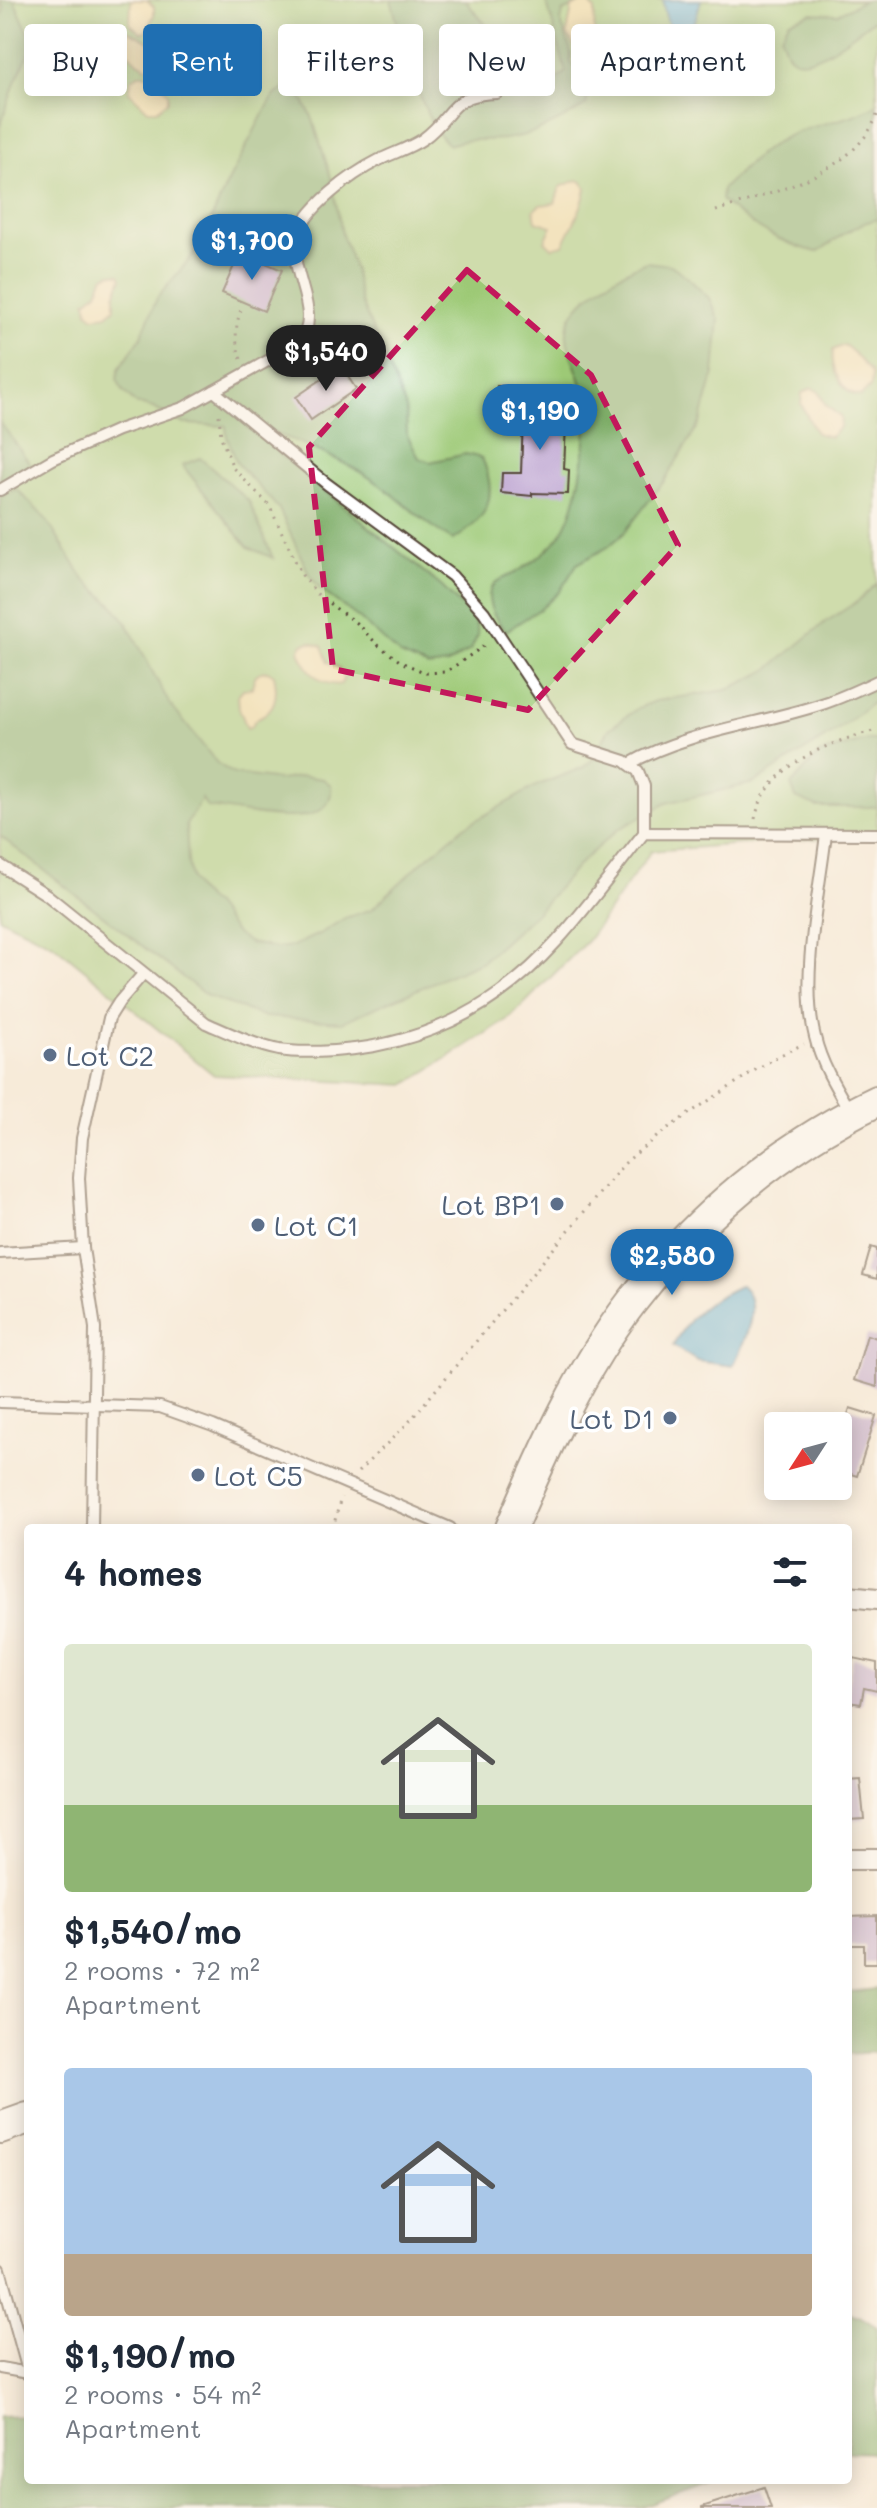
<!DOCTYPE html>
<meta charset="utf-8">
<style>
body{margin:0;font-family:Mali,sans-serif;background:#f2f2f3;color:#1f2937;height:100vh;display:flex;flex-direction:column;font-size:30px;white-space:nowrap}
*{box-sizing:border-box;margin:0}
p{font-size:26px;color:#747a83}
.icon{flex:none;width:44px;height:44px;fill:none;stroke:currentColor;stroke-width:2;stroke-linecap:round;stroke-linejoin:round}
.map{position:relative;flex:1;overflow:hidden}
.side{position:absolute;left:24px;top:1524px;width:828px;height:960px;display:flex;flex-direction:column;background:#fff;border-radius:8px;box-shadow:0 4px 20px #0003}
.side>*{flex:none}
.banner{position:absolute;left:24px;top:24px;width:830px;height:72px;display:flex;gap:16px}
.needle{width:52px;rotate:234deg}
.tools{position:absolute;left:764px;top:1412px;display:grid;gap:16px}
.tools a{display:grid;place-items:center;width:88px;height:88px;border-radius:8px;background:#fff;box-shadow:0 4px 20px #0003;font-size:40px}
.price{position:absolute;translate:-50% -68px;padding:0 18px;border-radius:28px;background:#1f6fb2;color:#fff;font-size:26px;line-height:52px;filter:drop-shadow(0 2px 4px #0008)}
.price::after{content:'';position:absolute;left:50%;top:48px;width:24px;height:18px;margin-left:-12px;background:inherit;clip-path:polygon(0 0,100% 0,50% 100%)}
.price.current{background:#222;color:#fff}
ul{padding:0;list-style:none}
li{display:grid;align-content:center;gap:16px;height:424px;padding:0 40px}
li span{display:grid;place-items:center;height:248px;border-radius:8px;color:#555}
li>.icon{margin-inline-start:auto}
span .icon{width:144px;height:144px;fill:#fffc;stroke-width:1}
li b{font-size:34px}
h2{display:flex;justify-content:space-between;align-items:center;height:96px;padding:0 40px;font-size:34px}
.tag{padding:0 28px;border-radius:8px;background:#fff;box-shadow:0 4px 20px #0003;font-size:28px;line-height:72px}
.tag.current{background:#1f6fb2;color:#fff}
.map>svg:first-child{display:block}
</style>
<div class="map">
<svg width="877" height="2508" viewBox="0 0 877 2508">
<rect width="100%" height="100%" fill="#fff"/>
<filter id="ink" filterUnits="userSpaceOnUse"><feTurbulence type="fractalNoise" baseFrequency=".0125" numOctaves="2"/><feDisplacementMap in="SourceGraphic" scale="16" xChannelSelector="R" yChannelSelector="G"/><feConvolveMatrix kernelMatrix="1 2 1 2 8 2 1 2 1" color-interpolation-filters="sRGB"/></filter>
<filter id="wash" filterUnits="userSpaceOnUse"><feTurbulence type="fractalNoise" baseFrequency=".006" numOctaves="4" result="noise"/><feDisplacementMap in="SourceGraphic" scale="32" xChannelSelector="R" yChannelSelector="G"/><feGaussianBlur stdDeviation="1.8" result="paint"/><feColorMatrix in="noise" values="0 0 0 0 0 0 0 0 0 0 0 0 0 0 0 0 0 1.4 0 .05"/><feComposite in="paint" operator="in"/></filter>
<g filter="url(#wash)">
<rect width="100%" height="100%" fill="#f7ebd9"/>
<path fill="#9dc976" stroke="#6c7a4a" stroke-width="2" d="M0,0H877V834L651,851L588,940L511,1017L405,1085L214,1075L53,944L0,918Z"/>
<g fill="#7ead67" stroke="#5c6c42" stroke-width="2">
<path d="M0,0H14L30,36V52L16,80L0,127V22L4,9Z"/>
<path d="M391,0H466C474,14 534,79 549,80C556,81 561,77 566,72L546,0H578L572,8L563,12L561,22L571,52V62L590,89L586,105C563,121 532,136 505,139C485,141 468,137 449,145C422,126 401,33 391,0Z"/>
<path d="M864,0H877V18C860,27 806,79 788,54C785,50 783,41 781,36L789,21L811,13L838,14Z"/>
<path d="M288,86H296L312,117L332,181L342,234L354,268L361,302L406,408L407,435L419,458L430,462L466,454L482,458C499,497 488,519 453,540C425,524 404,502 379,484C354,466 276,428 248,428L441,586L474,618L478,635L471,649L448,664L428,667L400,655L360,619L320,589L309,574L279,509L237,463L227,437L226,426L184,424L153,408L135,403L123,391L117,379L119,369L141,337L157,298L199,248L226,186L264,112L275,95Z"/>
<path d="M877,104V219C849,226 841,238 817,252C780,244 749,225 721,200L722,189C740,172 762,149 784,138C814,122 849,122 877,104Z"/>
<path d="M646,262L671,265L686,276L709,298L719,320L714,373L700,423L665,480L624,533L608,547L577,564L560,591L543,607L506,631C495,620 481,597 495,583C500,578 511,576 517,572C546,554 565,538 574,505C584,469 589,426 583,390C580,372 568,355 567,337C563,303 619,273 646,262Z"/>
<path d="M0,422L31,465L0,481Z"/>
<path d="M200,458L249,501L273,558L248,547L182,465Z"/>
<path d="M17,489L46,519L83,578L114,606L128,625L169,703L217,763L234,774L280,780L303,776L323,779L331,785C337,839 235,809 207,807L202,799L186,825L188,861L191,879L197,890L214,905L237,935L250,943L277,948L293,946L321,933L345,918L372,909L424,860L464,827L538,785L582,768L592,760L609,729L638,708L656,701L727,690L752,678L769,669L824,623L858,601L877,583V699L843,726L754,783L666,803L617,830L581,862L537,912L483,961L342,1022L265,1017L207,996L0,836V497Z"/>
<path d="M867,740H877V807H817L796,798L791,785L819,754Z"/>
<path d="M877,1989V2052L848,2054V1992Z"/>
<path d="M848,2312L861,2317L877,2327V2453L848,2452Z"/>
<path d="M28,2416V2480H718L642,2508H0V2417Z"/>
</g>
<g fill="#eeda9e" stroke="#94825e" stroke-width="2">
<path d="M131,0H147L154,7V15L146,32L141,33L130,24Z"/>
<path d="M581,3L590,4L595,10L594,34L602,51L598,59L591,61L580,57L567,34L572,8Z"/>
<path d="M127,30L168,52L170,60L166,70C146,73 128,56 119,40L121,32Z"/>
<path d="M144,74L157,80L168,92V101L157,110H148L129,92L131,80L138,74Z"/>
<path d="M577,180L583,182L586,189C582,210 572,226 563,245L552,248L545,241L552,226L536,221L534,210L540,205L555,203L560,187Z"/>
<path d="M111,273L120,274L122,278L115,295V308L107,315L94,317L88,312L86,301L98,292L103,277Z"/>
<path d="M844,345C850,347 868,369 872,375L871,386L861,396C842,395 830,367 833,350Z"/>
<path d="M812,388L819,392L825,404L841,418L840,427L830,437L816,433L801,404L802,393Z"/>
<path d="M310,642L322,646L328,662L339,668L344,677L341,684C321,688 305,668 299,651L303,644Z"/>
<path d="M268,671L274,675C277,688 278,704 266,713C259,719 256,716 252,726L247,728L239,708L238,695L243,689L252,688C254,677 255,671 268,671Z"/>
</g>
<g fill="#56acd3" stroke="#486b78" stroke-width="2">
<path d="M663,0H701L689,42L686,46C672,38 664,17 663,0Z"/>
<path d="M741,1285C744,1288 748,1291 749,1296C757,1316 742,1348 733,1366L697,1361L673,1346C689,1314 709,1300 741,1285Z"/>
</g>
<g id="blocks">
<g fill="#b99fcd">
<path d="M240,252L282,270L264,311L222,293Z"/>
<path d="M341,366L356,389L311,420L296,397Z"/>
<path d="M497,386H509L508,406L496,405Z"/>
<path d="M524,392L551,393L550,423L566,424L564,469L569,470L568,494L532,493V496L501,493L502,473H521Z"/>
<path d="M871,1247L877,1249V1279L863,1275Z"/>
<path d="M867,1335L877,1338V1387L854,1380Z"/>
<path d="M850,1408L876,1416L857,1476L838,1470V1445Z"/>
<path d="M853,1658L877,1663V1691L864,1688L861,1704L848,1702V1682Z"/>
<path d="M860,1778L864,1819L848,1820V1779Z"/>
<path d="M877,1916V1963H864V1945H848V1917Z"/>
<path d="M764,2487L771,2508H702V2507Z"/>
</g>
</g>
</g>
<g filter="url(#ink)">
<use href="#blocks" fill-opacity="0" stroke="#57473a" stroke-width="2"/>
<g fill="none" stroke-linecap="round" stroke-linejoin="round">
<g stroke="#57473a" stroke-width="14">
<g id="lane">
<path d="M214,391L327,484L452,576L484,612L572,744L625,761L638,771L644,786V833"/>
<path d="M0,490L53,459L118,430L183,408L298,344C325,314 288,274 296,239C303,209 353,173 379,160C393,153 410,148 423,139C456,115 448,94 497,93"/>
<path d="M629,764C690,730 760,725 825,703C843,697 860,689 877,681"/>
<path d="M826,834C819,895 800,979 815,1037C821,1063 836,1088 849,1110"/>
<path d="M0,865L47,895L206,1023C229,1033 254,1045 279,1050C297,1053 317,1052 334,1051C423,1045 497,1008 557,941C588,907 615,869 644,833L877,834"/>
<path d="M0,1253L83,1248"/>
<path d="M0,1402L160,1407L213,1426L450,1528"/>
<path d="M92,1528L95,1328L83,1248L79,1178L82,1138L109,1018L119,1002L143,974"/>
<path d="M0,2269L28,2371"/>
<path d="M0,2368L28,2373"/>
</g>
</g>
<g stroke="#57473a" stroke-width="24">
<g id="street">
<path d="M848,1596L877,1599"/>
<path d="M848,1859H877"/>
</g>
</g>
<g stroke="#57473a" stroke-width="34">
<g id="secondary">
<path d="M511,1528C543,1453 581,1368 631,1303C696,1218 780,1147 877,1101"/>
<path d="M0,2128L28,2118"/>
</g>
</g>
<g stroke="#57473a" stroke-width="3" stroke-dasharray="2 6" stroke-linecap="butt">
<path d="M716,211C770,193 855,174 877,115"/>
<path d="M241,359C234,340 235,325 242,307"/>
<path d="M219,415L221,437L233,468L269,505L302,575L319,596L356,623L378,645L401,662L426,673L446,672L488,643"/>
<path d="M755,819C767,764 829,742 877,730"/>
<path d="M358,1472L409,1422L624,1164C655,1136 689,1113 724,1091C750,1073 775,1056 804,1044"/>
<path d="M333,1528L341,1497"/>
</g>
<use href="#lane" stroke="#fff" stroke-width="10"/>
<use href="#street" stroke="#fff" stroke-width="20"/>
<use href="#secondary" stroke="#fff" stroke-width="30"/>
</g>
</g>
<path d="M0 0H877V2508H0ZM467,270L591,375L678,545L528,710L333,669L309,447Z" fill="#f7ebd9" fill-opacity=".55" fill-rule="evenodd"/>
<path fill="none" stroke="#c2185b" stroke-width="6" stroke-dasharray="16 10" stroke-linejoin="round" d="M467,270L591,375L678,545L528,710L333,669L309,447Z"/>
<g fill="#5c6f8a" stroke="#fff" stroke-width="3">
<circle cx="50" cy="1055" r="8"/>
<circle cx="557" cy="1204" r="8"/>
<circle cx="258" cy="1225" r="8"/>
<circle cx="670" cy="1418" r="8"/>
<circle cx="198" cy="1475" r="8"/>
</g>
<g text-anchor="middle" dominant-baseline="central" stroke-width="7" stroke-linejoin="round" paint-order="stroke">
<g font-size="28" fill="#4e5e75" stroke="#fff" text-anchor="start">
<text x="66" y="1055">Lot C2</text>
<text x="541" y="1204" text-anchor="end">Lot BP1</text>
<text x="274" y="1225">Lot C1</text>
<text x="654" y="1418" text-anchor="end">Lot D1</text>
<text x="214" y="1475">Lot C5</text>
</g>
</g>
</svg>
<div class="tools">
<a><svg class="needle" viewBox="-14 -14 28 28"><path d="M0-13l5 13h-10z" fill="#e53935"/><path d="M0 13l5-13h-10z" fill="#747a83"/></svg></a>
</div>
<b class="price" style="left:252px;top:282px">$1,700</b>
<b class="price current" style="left:326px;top:393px">$1,540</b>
<b class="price" style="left:540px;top:452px">$1,190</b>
<b class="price" style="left:672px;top:1297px">$2,580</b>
<div class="banner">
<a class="tag">Buy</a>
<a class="tag current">Rent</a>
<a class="tag">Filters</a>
<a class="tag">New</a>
<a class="tag">Apartment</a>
</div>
<section class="side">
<h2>4 homes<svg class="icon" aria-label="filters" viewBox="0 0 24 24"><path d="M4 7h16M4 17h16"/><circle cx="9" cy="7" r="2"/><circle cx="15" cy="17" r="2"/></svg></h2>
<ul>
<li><span style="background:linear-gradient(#dfe7d0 65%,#8fb573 0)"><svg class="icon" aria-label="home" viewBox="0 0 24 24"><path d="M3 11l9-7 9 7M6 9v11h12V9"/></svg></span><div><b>$1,540/mo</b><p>2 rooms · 72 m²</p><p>Apartment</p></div></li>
<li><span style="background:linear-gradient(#a9c7e8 75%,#b9a48a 0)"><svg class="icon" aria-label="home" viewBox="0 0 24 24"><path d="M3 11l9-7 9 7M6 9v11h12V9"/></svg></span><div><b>$1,190/mo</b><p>2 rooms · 54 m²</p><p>Apartment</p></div></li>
</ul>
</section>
</div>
